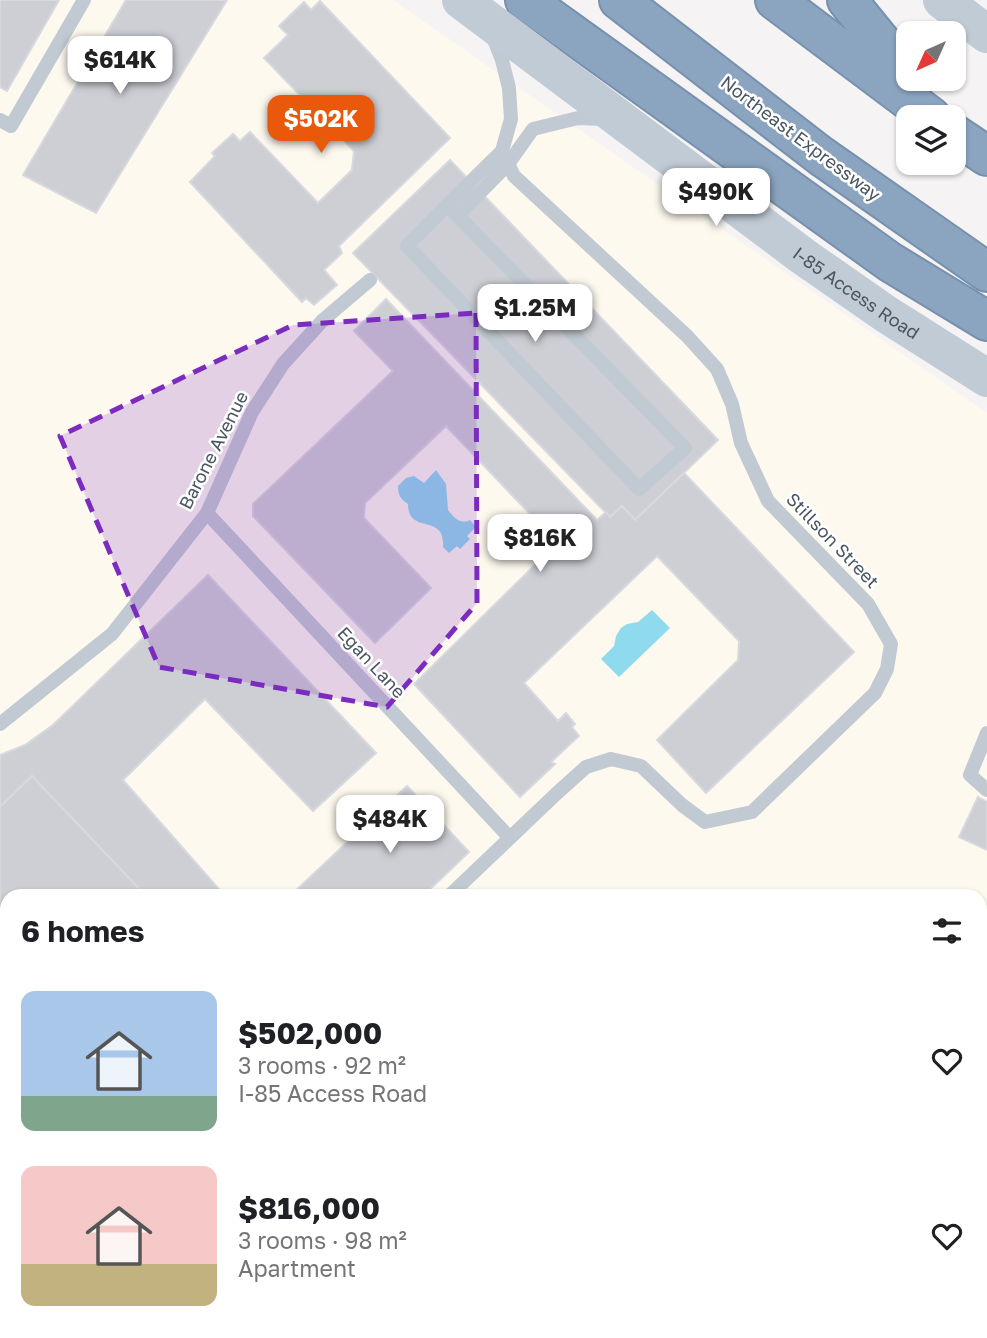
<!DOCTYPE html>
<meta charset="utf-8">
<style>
body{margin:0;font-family:"Golos Text",sans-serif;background:#f2f2f2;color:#202124;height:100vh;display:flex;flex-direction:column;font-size:26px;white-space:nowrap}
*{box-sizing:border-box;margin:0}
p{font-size:23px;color:#757577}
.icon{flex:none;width:38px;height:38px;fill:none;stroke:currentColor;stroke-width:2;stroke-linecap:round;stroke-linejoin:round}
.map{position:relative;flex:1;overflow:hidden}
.drawer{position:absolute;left:0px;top:889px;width:987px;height:450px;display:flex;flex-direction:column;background:#fff;border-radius:21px 21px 0 0;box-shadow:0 2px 5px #0004}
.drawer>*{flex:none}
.needle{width:46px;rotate:225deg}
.controls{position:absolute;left:896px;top:21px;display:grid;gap:14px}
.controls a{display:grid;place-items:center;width:70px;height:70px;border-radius:14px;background:#fff;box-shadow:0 2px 5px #0004;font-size:35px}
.price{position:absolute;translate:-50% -60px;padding:0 16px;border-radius:14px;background:#fff;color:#222;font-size:23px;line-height:46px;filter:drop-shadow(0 2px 4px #0008)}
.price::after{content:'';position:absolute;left:50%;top:42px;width:21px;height:16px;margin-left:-10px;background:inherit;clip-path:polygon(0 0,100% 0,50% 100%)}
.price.active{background:#ea580c;color:#fff}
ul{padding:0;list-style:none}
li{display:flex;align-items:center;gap:21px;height:175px;padding:0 21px}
li span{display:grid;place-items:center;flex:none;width:196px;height:140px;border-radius:14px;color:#555}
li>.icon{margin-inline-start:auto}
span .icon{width:84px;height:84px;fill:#fffc;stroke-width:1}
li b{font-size:30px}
h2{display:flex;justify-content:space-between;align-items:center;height:84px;padding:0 21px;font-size:30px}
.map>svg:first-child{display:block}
</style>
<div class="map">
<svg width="987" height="1338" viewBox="0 0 987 1338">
<rect width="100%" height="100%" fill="#f5f3f3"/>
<path fill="#fdf9ef" d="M0,0H393L987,413V1338H487V1337L449,1332H980V896H7V1275L0,1274Z"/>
<g fill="#90daee">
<path d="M436,470L446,484L448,510C453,517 460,525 470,520L476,527L467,536L470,539L460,549L457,546L449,553L443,547C446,512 408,536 408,504C401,499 398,496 398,486L406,478L414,476L424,483Z"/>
<path d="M652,610L670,628L619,677L601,659L614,646L616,636L621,628L627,624L638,622Z"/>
<path d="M0,1306L7,1311V1332H257L244,1338H0Z"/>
<path d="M455,1332H595L597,1338H463Z"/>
</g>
<g fill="#cdcfd5" stroke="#d7d9de" stroke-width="2">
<path d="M0,0H59L7,91L0,87Z"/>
<path d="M126,0H227L96,213L23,175Z"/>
<path d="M320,1L450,138L339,246L342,253L324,270L337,285L314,305L306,298L302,302L190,182L215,156L212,153L233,134L240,141L250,132L318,203L352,170L354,151L264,58L288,35L279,26L304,2L311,10Z"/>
<path d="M450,160L718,440L635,520L622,506L610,517L353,253Z"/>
<path d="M386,299L597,520L606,512L610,517L622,506L635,520L684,473L854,652L706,793L657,740L738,660L739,641L657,556L524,683L558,721L566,713L575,724L572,727L579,736L551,762L555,764L520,797L414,684L551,549V536L446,426L365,503L364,518L431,588L375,643L253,516V504L393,371L354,331Z"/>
<path d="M208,575L376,753L313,811L205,699L123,780L225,896H146L32,776L0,807V755L25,745L53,725Z"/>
<path d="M32,776L146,896H7V1071L0,1078V807Z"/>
<path d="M407,786L469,852L423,896H290Z"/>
<path d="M978,797L987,802V850L959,837Z"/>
<path d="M980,1066L987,1069V1263L980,1278Z"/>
<path d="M7,1071V1133L0,1139V1078Z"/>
<path d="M728,1332H865L875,1338H724Z"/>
</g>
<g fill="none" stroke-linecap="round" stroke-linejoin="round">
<g stroke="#7690ad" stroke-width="42">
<g id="motorway">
<path d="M525,0L890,262L987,321"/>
<path d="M619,0L821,156L987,272"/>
<path d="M775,0L931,117"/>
<path d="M847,0L908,75"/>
<path d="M954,134L987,156"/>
</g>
</g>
<g stroke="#c1cad2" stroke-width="14">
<path d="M0,120L11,126L84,0"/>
<path d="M447,205L685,448L639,489L407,246C438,214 470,182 502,151"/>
<path d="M457,216L508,164L533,129L578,118L603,119"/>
<path d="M207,513L509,837"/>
<path d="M0,724L112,634L207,513L252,412L283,364L323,320L370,280"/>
<path d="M987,733L970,775L987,790"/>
<path d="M449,896L556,794L586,767L611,759L641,766L682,805L705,822L752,812L875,693L887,669L891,644L868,604L768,501L741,443L732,404L717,369L687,336L514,176L502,151L511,119L509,88L502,60L493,37"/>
<path d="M0,1182L7,1176"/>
</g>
<g stroke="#c1cad2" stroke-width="28">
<path d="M980,1320L987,1307"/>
<path d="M956,1332L971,1338"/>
</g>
<g stroke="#c1cbd6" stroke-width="38">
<path id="s1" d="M461,0L804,257L886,314L987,378"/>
<path d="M942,0L987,34"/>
</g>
<use href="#motorway" stroke="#8ba5c1" stroke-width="38"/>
</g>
<path fill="#7b2cbf" fill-opacity="0.2" stroke="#7b2cbf" stroke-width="5" stroke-dasharray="14 9" stroke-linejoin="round" d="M476,313L477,603L387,707L159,667L60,436L293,325Z"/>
<g text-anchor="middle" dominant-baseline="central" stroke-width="5" stroke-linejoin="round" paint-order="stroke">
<g font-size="18" fill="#4a5661" stroke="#fff">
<text transform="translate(801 138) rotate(37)">Northeast Expressway</text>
<text stroke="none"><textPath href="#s1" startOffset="492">I-85 Access Road</textPath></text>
<text transform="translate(213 450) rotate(-63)">Barone Avenue</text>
<text transform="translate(833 540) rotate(46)">Stillson Street</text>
<text transform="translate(372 662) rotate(47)">Egan Lane</text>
</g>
</g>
</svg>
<div class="controls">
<a><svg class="needle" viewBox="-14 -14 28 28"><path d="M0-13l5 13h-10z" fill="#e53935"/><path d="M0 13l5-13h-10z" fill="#757577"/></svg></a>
<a><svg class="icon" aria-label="layers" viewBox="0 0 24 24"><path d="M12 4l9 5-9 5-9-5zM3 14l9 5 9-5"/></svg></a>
</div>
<b class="price" style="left:120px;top:96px">$614K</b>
<b class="price active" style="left:321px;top:155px">$502K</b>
<b class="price" style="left:716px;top:228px">$490K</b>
<b class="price" style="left:535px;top:344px">$1.25M</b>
<b class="price" style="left:540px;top:574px">$816K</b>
<b class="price" style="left:390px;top:855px">$484K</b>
<section class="drawer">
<h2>6 homes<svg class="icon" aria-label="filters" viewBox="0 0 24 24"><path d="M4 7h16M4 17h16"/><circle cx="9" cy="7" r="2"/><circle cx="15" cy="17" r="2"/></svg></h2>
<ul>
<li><span style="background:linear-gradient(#a9c7e8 75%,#7fa58c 0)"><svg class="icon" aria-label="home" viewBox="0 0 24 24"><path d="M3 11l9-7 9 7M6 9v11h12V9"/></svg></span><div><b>$502,000</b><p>3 rooms · 92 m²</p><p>I-85 Access Road</p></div><svg class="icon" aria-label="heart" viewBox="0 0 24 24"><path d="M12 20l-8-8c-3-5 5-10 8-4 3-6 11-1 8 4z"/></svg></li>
<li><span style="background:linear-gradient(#f6c9c9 70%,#c2b280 0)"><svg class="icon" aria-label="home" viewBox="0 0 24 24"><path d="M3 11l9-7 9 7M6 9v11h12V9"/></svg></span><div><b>$816,000</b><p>3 rooms · 98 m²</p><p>Apartment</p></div><svg class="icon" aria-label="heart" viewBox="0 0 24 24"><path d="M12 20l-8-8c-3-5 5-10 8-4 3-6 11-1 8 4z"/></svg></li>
</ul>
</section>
</div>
